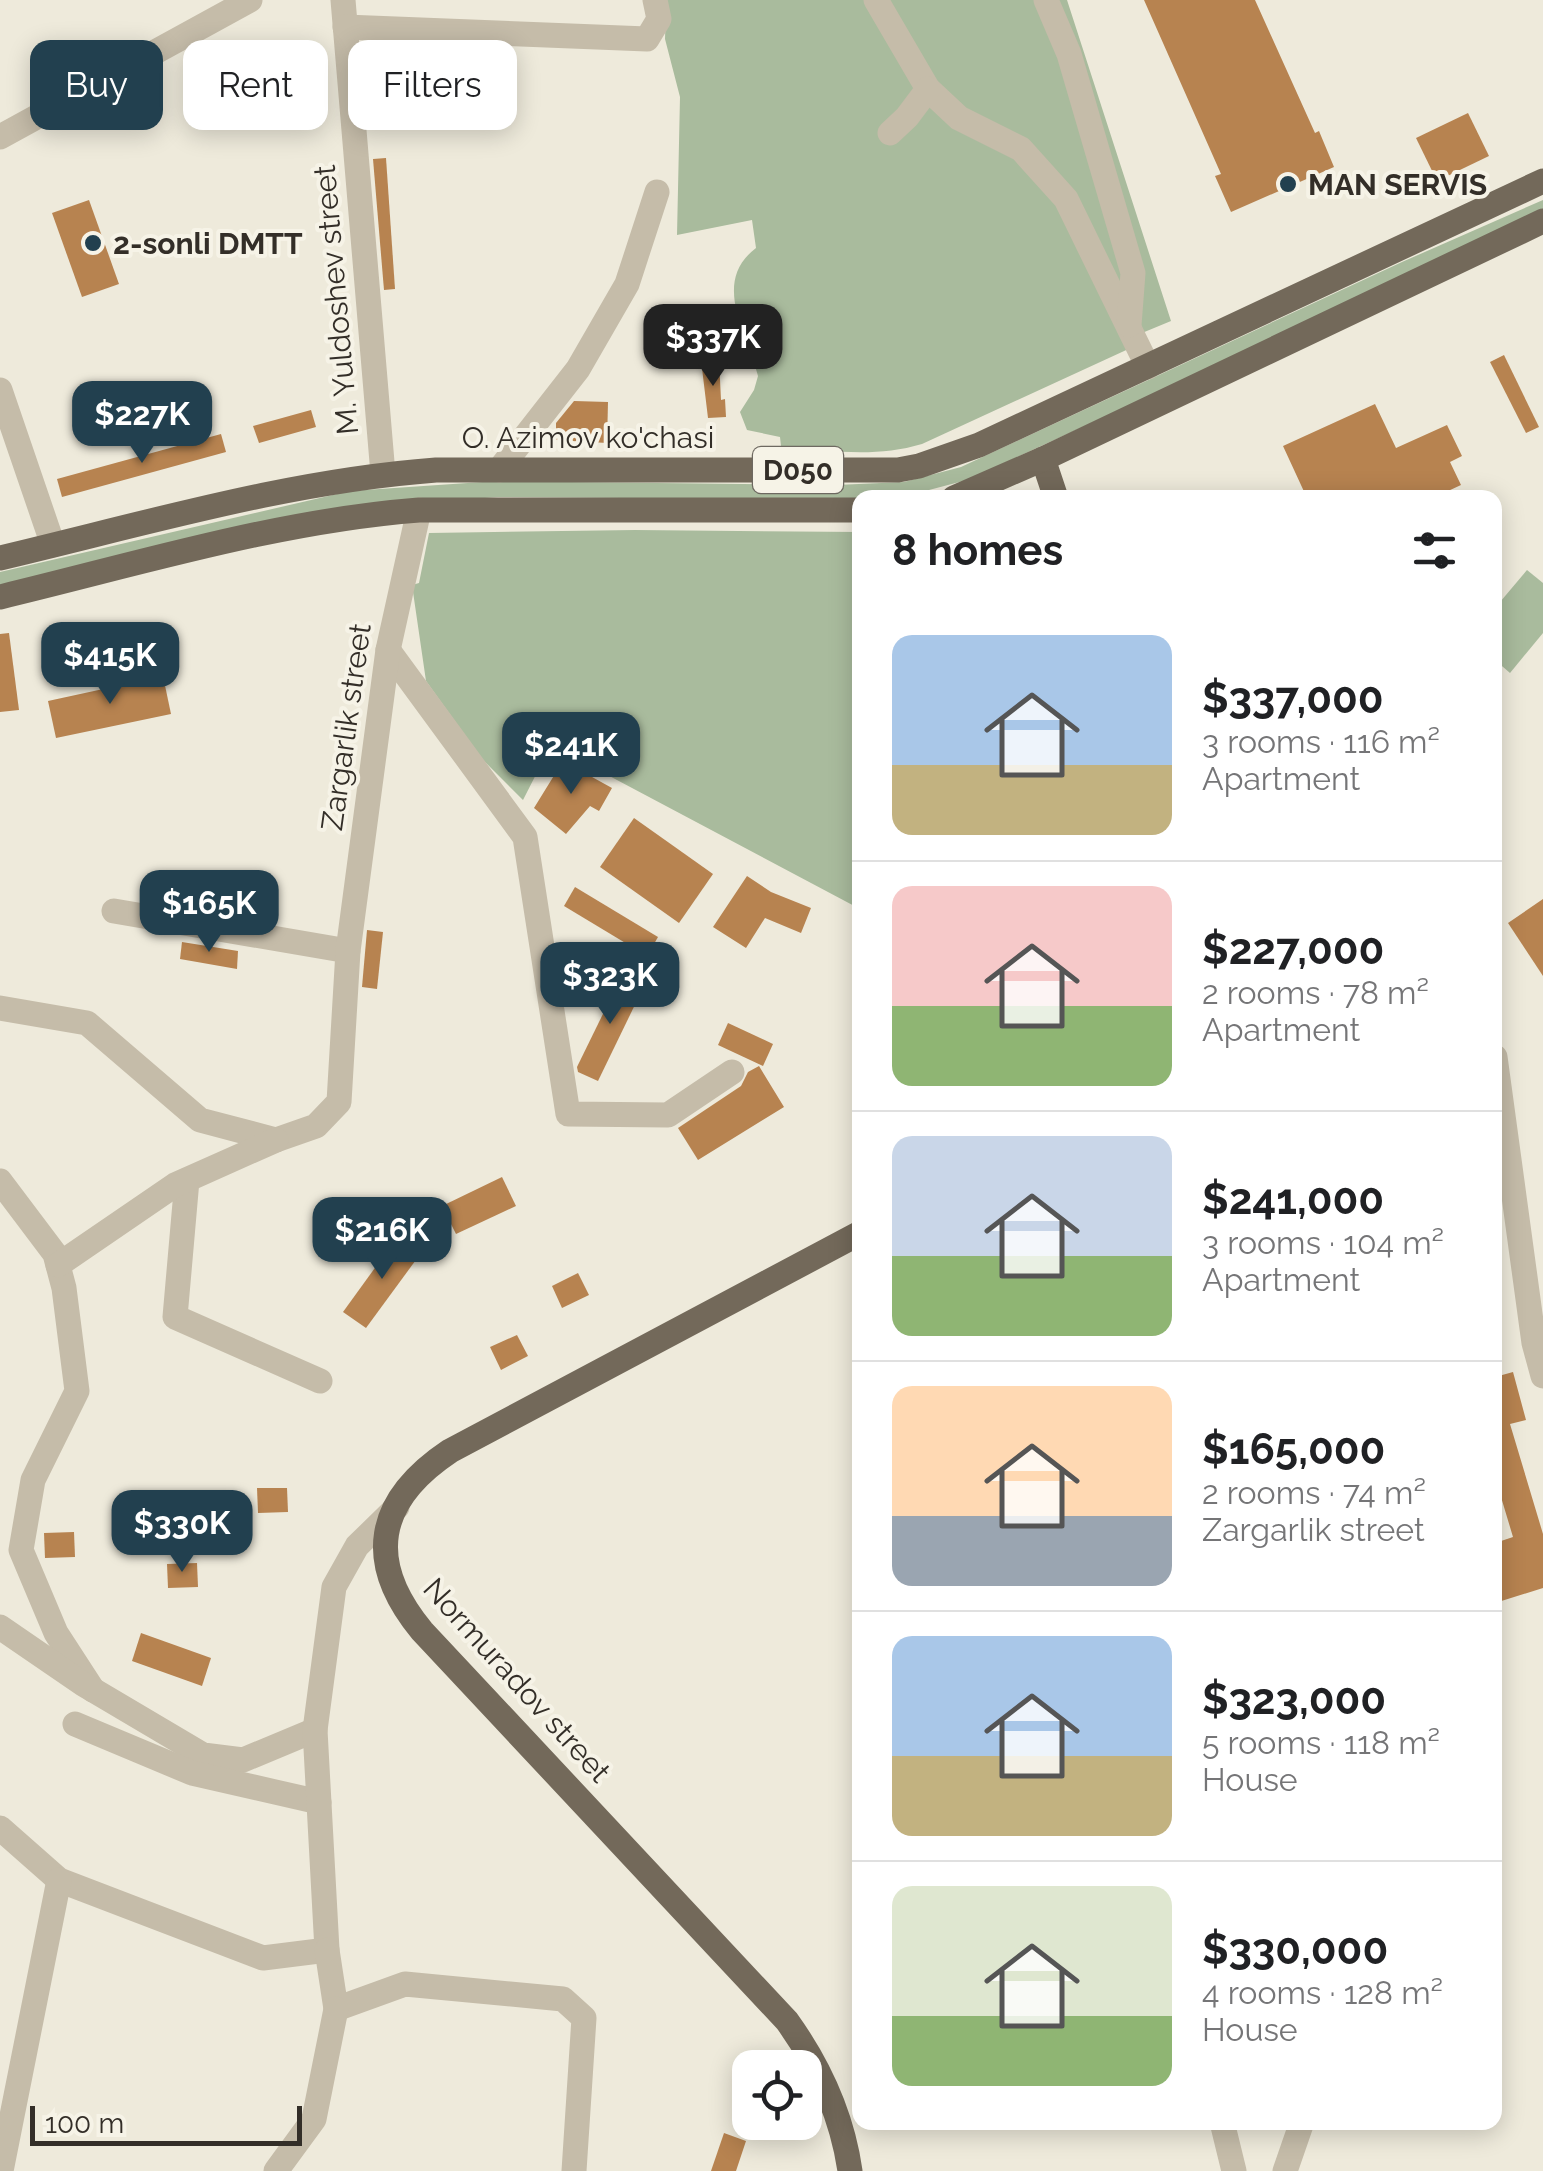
<!DOCTYPE html>
<meta charset="utf-8">
<style>
body{margin:0;font-family:Raleway,sans-serif;background:#f6f6f6;color:#202124;height:100vh;display:flex;flex-direction:column;font-size:38px;white-space:nowrap}
*{box-sizing:border-box;margin:0}
p{font-size:32px;color:#757577}
.icon{flex:none;width:55px;height:55px;fill:none;stroke:currentColor;stroke-width:2;stroke-linecap:round;stroke-linejoin:round}
.map{position:relative;flex:1;overflow:hidden}
.drawer{position:absolute;left:852px;top:490px;width:650px;height:1640px;display:flex;flex-direction:column;background:#fff;border-radius:20px;box-shadow:0 5px 25px #0003}
.drawer>*{flex:none}
.hud{position:absolute;left:30px;top:40px;width:672px;height:90px;display:flex;gap:20px}
.fabs{position:absolute;left:732px;top:2050px;display:grid;gap:20px}
.fabs a{display:grid;place-items:center;width:90px;height:90px;border-radius:20px;background:#fff;box-shadow:0 5px 25px #0003;font-size:50px}
.scale{position:absolute;left:30px;bottom:25px;width:272px;box-sizing:border-box;padding-left:10px;border:5px solid #332e28;border-top:0;font-size:28px;line-height:35px;white-space:nowrap;color:#332e28;-webkit-text-stroke:8px #f6f3e7;paint-order:stroke}
.price{position:absolute;translate:-50% -85px;padding:0 22px;border-radius:20px;background:#22404f;color:#fff;font-size:32px;line-height:65px;filter:drop-shadow(0 2px 5px #0008)}
.price::after{content:'';position:absolute;left:50%;top:60px;width:30px;height:22px;margin-left:-15px;background:inherit;clip-path:polygon(0 0,100% 0,50% 100%)}
.price.current{background:#222;color:#fff}
ul{padding:0;list-style:none}
li{display:flex;align-items:center;gap:30px;height:250px;padding:0 40px}
li+li{border-top:2px solid #e0e0e0}
li span{display:grid;place-items:center;flex:none;width:280px;height:200px;border-radius:20px;color:#555}
li>.icon{margin-inline-start:auto}
span .icon{width:120px;height:120px;fill:#fffc;stroke-width:1}
li b{font-size:42px}
h2{display:flex;justify-content:space-between;align-items:center;height:120px;padding:0 40px;font-size:42px}
.tag{padding:0 35px;border-radius:20px;background:#fff;box-shadow:0 5px 25px #0003;font-size:35px;line-height:90px}
.tag.current{background:#22404f;color:#fff}
.map>svg:first-child{display:block}
</style>
<div class="map">
<svg width="1543" height="2171" viewBox="0 0 1543 2171">
<rect width="100%" height="100%" fill="#eeeadb"/>
<g fill="#a9bb9d">
<path d="M663,0H1067L1171,321L1142,333L1135,346L922,444C875,458 830,451 781,446L780,437L747,430L740,412L754,390L758,376C747,333 711,282 756,248L752,220L677,235L680,97L665,39L666,9Z"/>
<path d="M1543,200V216L967,480L910,495L837,500L498,497L356,508L0,588V572L350,491L497,481L836,485L904,482L961,467L1402,262Z"/>
<path d="M635,530L860,532V909L551,745L523,800L481,758L426,681L412,585L419,583L429,533Z"/>
<path d="M1527,570L1543,583V633L1510,673L1495,660V608Z"/>
</g>
<g fill="#b78350">
<path d="M1144,0H1255L1315,133L1319,131L1334,167L1231,212L1215,176L1221,174Z"/>
<path d="M378,48L381,98L368,99L363,49Z"/>
<path d="M1468,113L1489,156L1437,181L1416,138Z"/>
<path d="M386,158L395,289L384,290L373,159Z"/>
<path d="M89,200L119,284L82,297L52,213Z"/>
<path d="M1504,355L1539,427L1526,433L1490,362Z"/>
<path d="M719,359L721,400L725,399L726,417L708,418L701,360Z"/>
<path d="M574,401L608,402L607,443L556,440V423Z"/>
<path d="M1375,404L1396,448L1447,425L1462,456L1450,462L1461,485L1433,498H1307L1283,446Z"/>
<path d="M311,410L316,427L259,443L253,426Z"/>
<path d="M221,434L226,452L62,497L57,479Z"/>
<path d="M9,633L19,710L0,712V634Z"/>
<path d="M163,676L171,714L56,738L48,701Z"/>
<path d="M563,761L612,788L599,811L590,806L566,834L534,808Z"/>
<path d="M634,818L713,874L679,923L600,867Z"/>
<path d="M747,876L771,892L811,908L801,933L765,918L746,948L713,927Z"/>
<path d="M575,887L658,937L647,956L564,906Z"/>
<path d="M1543,899V976L1508,923Z"/>
<path d="M367,930L383,932L377,989L362,987Z"/>
<path d="M182,942L238,951L237,969L180,959Z"/>
<path d="M623,973L645,984L598,1081L578,1072L577,1067Z"/>
<path d="M728,1023L773,1044L763,1066L718,1045Z"/>
<path d="M759,1066L784,1107L698,1160L678,1128L741,1086L748,1072Z"/>
<path d="M502,1177L516,1206L456,1234L442,1206Z"/>
<path d="M398,1236L421,1253L366,1328L343,1312Z"/>
<path d="M578,1273L589,1295L562,1308L552,1286Z"/>
<path d="M517,1335L528,1356L501,1370L490,1347Z"/>
<path d="M1513,1372L1526,1420L1510,1424L1543,1534V1588L1495,1603V1543L1513,1537L1495,1477V1377Z"/>
<path d="M257,1488H287L288,1512L258,1513Z"/>
<path d="M74,1532L75,1557L45,1558L44,1533Z"/>
<path d="M197,1563L198,1587L168,1588L167,1564Z"/>
<path d="M141,1633L211,1658L202,1686L132,1661Z"/>
<path d="M724,2133L746,2141L736,2171H711Z"/>
</g>
<g fill="none" stroke-linecap="round" stroke-linejoin="round">
<g stroke="#c5bca9" stroke-width="25">
<path d="M343,0L383,474"/>
<path d="M876,0L928,89L959,118L1021,149L1066,199L1148,367"/>
<path d="M1046,0L1069,54L1133,273L1129,325"/>
<path d="M345,27L647,39L659,19L655,0"/>
<path d="M890,133L907,117L928,89"/>
<path d="M0,137L250,0"/>
<path d="M0,390L53,545"/>
<path d="M499,470L578,369L627,284L657,192"/>
<path d="M388,650L525,837L568,1114L668,1115L732,1072"/>
<path d="M114,911L348,951"/>
<path d="M0,1008L87,1023L200,1120L276,1140L316,1126L339,1102L348,951L388,650L419,510"/>
<path d="M1495,1057L1534,1343L1543,1376"/>
<path d="M187,1180L175,1317L320,1381"/>
<path d="M0,1181L55,1254L64,1288L77,1391L33,1480L21,1550L56,1633L93,1690"/>
<path d="M58,1265L175,1185L276,1140"/>
<path d="M0,1627L83,1684L203,1755L243,1760L315,1730"/>
<path d="M75,1724L192,1773L319,1802"/>
<path d="M0,1828L59,1880L263,1958L327,1950L315,1730L334,1587L357,1546L397,1507"/>
<path d="M327,1950L336,2009L405,1984L563,1999L584,2018L574,2171"/>
<path d="M1222,2122L1234,2171"/>
<path d="M1,2171L59,1880"/>
<path d="M276,2171L314,2119L336,2009"/>
<path d="M1285,2171L1302,2122"/>
</g>
<g stroke="#73695a" stroke-width="25">
<path d="M1043,459L1056,498"/>
<path d="M954,498L1043,459L1543,221"/>
<path d="M0,558C144,524 288,481 436,470H898L919,466L979,445L1543,181"/>
<path d="M0,597C138,564 277,521 419,510H860"/>
<path d="M850,2171C842,2115 820,2067 787,2021L422,1631C365,1562 375,1501 450,1451L860,1233"/>
</g>
</g>
<g fill="#22404f" stroke="#f6f3e7" stroke-width="4">
<circle cx="1288" cy="184" r="10"/>
<circle cx="93" cy="243" r="10"/>
</g>
<g text-anchor="middle" dominant-baseline="central" stroke-width="8" stroke-linejoin="round" paint-order="stroke">
<rect fill="#f6f3e7" stroke="#6e6961" stroke-width="2.5" x="753" y="447" width="90" height="46" rx="8"/>
<g font-size="28" font-weight="bold" fill="#332e28">
<text x="798" y="470">D050</text>
</g>
<g font-size="30" font-weight="bold" fill="#332e28" stroke="#f6f3e7" text-anchor="start">
<text x="1308" y="184">MAN SERVIS</text>
<text x="113" y="243">2-sonli DMTT</text>
</g>
<g font-size="30" fill="#332e28" stroke="#f6f3e7">
<text transform="translate(336 300) rotate(-95)">M. Yuldoshev street</text>
<text x="588" y="437">O. Azimov ko'chasi</text>
<text transform="translate(346 727) rotate(-82)">Zargarlik street</text>
<text transform="translate(517 1680) rotate(48)">Normuradov street</text>
</g>
</g>
</svg>
<div class="fabs">
<a><svg class="icon" aria-label="locate" viewBox="0 0 24 24"><circle cx="12" cy="12" r="6"/><path d="M12 2v4M12 18v4M2 12h4M18 12h4"/></svg></a>
</div>
<div class="scale">100 m</div>
<b class="price current" style="left:713px;top:389px">$337K</b>
<b class="price" style="left:142px;top:466px">$227K</b>
<b class="price" style="left:110px;top:707px">$415K</b>
<b class="price" style="left:571px;top:797px">$241K</b>
<b class="price" style="left:209px;top:955px">$165K</b>
<b class="price" style="left:610px;top:1027px">$323K</b>
<b class="price" style="left:382px;top:1282px">$216K</b>
<b class="price" style="left:182px;top:1575px">$330K</b>
<div class="hud">
<a class="tag current">Buy</a>
<a class="tag">Rent</a>
<a class="tag">Filters</a>
</div>
<section class="drawer">
<h2>8 homes<svg class="icon" aria-label="filters" viewBox="0 0 24 24"><path d="M4 7h16M4 17h16"/><circle cx="9" cy="7" r="2"/><circle cx="15" cy="17" r="2"/></svg></h2>
<ul>
<li><span style="background:linear-gradient(#a9c7e8 65%,#c2b280 0)"><svg class="icon" aria-label="home" viewBox="0 0 24 24"><path d="M3 11l9-7 9 7M6 9v11h12V9"/></svg></span><div><b>$337,000</b><p>3 rooms · 116 m²</p><p>Apartment</p></div></li>
<li><span style="background:linear-gradient(#f6c9c9 60%,#8fb573 0)"><svg class="icon" aria-label="home" viewBox="0 0 24 24"><path d="M3 11l9-7 9 7M6 9v11h12V9"/></svg></span><div><b>$227,000</b><p>2 rooms · 78 m²</p><p>Apartment</p></div></li>
<li><span style="background:linear-gradient(#c9d6e8 60%,#8fb573 0)"><svg class="icon" aria-label="home" viewBox="0 0 24 24"><path d="M3 11l9-7 9 7M6 9v11h12V9"/></svg></span><div><b>$241,000</b><p>3 rooms · 104 m²</p><p>Apartment</p></div></li>
<li><span style="background:linear-gradient(#ffd9b3 65%,#9aa5b1 0)"><svg class="icon" aria-label="home" viewBox="0 0 24 24"><path d="M3 11l9-7 9 7M6 9v11h12V9"/></svg></span><div><b>$165,000</b><p>2 rooms · 74 m²</p><p>Zargarlik street</p></div></li>
<li><span style="background:linear-gradient(#a9c7e8 60%,#c2b280 0)"><svg class="icon" aria-label="home" viewBox="0 0 24 24"><path d="M3 11l9-7 9 7M6 9v11h12V9"/></svg></span><div><b>$323,000</b><p>5 rooms · 118 m²</p><p>House</p></div></li>
<li><span style="background:linear-gradient(#dfe7d0 65%,#8fb573 0)"><svg class="icon" aria-label="home" viewBox="0 0 24 24"><path d="M3 11l9-7 9 7M6 9v11h12V9"/></svg></span><div><b>$330,000</b><p>4 rooms · 128 m²</p><p>House</p></div></li>
</ul>
</section>
</div>
